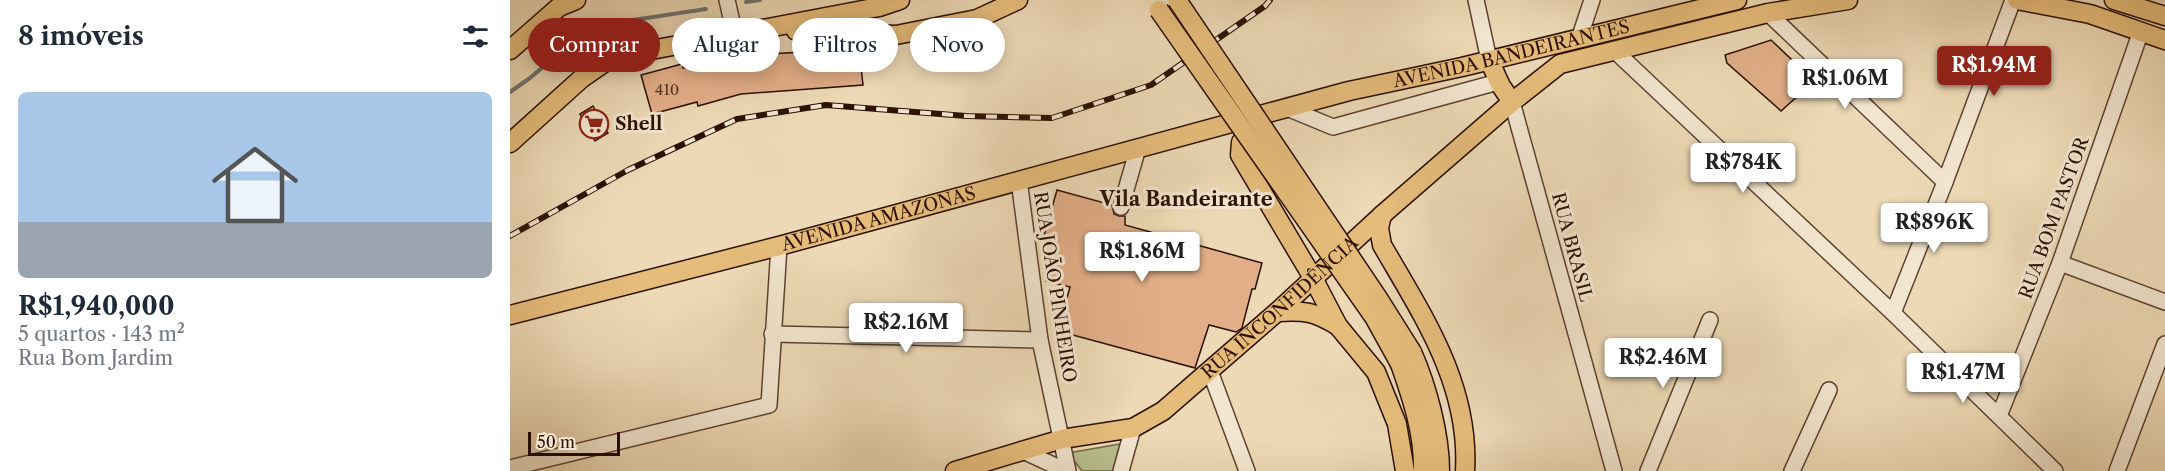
<!DOCTYPE html>
<html lang="pt">
<meta charset="utf-8">
<style>
body{margin:0;font-family:"Libre Caslon Text",serif;background:#f6f6f7;color:#1f2937;height:100vh;display:flex;flex-direction:column;font-size:22px;white-space:nowrap}
*{box-sizing:border-box;margin:0}
p{font-size:20px;color:#747a83}
.icon{flex:none;width:33px;height:33px;fill:none;stroke:currentColor;stroke-width:2;stroke-linecap:round;stroke-linejoin:round}
.map{position:relative;flex:1;overflow:hidden}
.panel{display:flex;flex-direction:column;background:#fff;width:510px}
.panel>*{flex:none}
.guide{position:absolute;left:18px;top:18px;width:570px;height:54px;display:flex;gap:12px}
.scale{position:absolute;left:18px;bottom:15px;width:92px;box-sizing:border-box;padding-left:6px;border:3px solid #2b1104;border-top:0;font-size:16px;line-height:21px;white-space:nowrap;color:#2b1104;-webkit-text-stroke:4px #f3e6d0;paint-order:stroke}
.price{position:absolute;translate:-50% -51px;padding:0 14px;border-radius:6px;background:#fff;color:#222;font-size:20px;line-height:39px;filter:drop-shadow(0 2px 3px #0008)}
.price::after{content:'';position:absolute;left:50%;top:36px;width:18px;height:14px;margin-left:-9px;background:inherit;clip-path:polygon(0 0,100% 0,50% 100%)}
.price.active{background:#8f2418;color:#fff}
ul{padding:0;list-style:none}
li{display:grid;align-content:center;gap:12px;height:318px;padding:0 18px}
li+li{border-top:2px solid #e0e1e3}
li span{display:grid;place-items:center;height:186px;border-radius:9px;color:#555}
li>.icon{margin-inline-start:auto}
span .icon{width:108px;height:108px;fill:#fffc;stroke-width:1}
li b{font-size:26px}
h2{display:flex;justify-content:space-between;align-items:center;height:72px;padding:0 18px;font-size:26px}
.chip{padding:0 21px;border-radius:27px;background:#fff;box-shadow:0 3px 15px #0003;font-size:21px;line-height:54px}
.chip.active{background:#8f2418;color:#fff}
main{display:flex;flex:1;min-height:0}
.map>svg:first-child{display:block}
</style>
<main>
<section class="panel">
<h2>8 imóveis<svg class="icon" aria-label="filters" viewBox="0 0 24 24"><path d="M4 7h16M4 17h16"/><circle cx="9" cy="7" r="2"/><circle cx="15" cy="17" r="2"/></svg></h2>
<ul>
<li><span style="background:linear-gradient(#a9c7e8 70%,#9aa5b1 0)"><svg class="icon" aria-label="home" viewBox="0 0 24 24"><path d="M3 11l9-7 9 7M6 9v11h12V9"/></svg></span><div><b>R$1,940,000</b><p>5 quartos · 143 m²</p><p>Rua Bom Jardim</p></div></li>
</ul>
</section>
<div class="map">
<svg width="1655" height="471" viewBox="0 0 1655 471">
<rect width="100%" height="100%" fill="#edd9b6"/>
<filter id="stains"><feTurbulence type="fractalNoise" baseFrequency=".00333" numOctaves="4"/><feColorMatrix values="0 0 0 0 .2 0 0 0 0 .09 0 0 0 0 .02 0 0 0 .5 -.17"/></filter>
<radialGradient id="worn" r=".72"><stop offset=".6" stop-color="#630" stop-opacity="0"/><stop offset="1" stop-color="#630" stop-opacity=".3"/></radialGradient>
<path fill="#b7bf8f" stroke="#71684a" stroke-width="1.5" d="M610,444L603,471H572L558,453Z"/>
<g fill="none" stroke-linecap="round" stroke-linejoin="round">
<g stroke="#717571" stroke-width="4">
<path d="M236,2L250,0"/>
<path d="M0,92L20,78L55,48L110,22L196,9"/>
</g>
</g>
<g fill="#e1ae88" stroke="#2b1104" stroke-width="1.5">
<path d="M1261,40L1298,75L1287,89L1292,92L1271,111L1217,63L1215,55Z"/>
<path d="M349,49L353,85L231,94L188,106L187,102L142,114L131,75L172,64L173,68L218,56Z"/>
<path d="M83,106L98,133L85,141L70,114Z"/>
<path d="M547,190L602,205L604,214L609,216H615V225L752,263L745,289H742L732,328L726,332L699,325L685,368L548,331L560,287L536,281L547,240L534,236Z"/>
</g>
<g fill="none" stroke-linecap="round" stroke-linejoin="round">
<g stroke="#5c4330" stroke-width="18">
<g id="minor">
<path d="M217,0L225,35"/>
<path d="M966,0L979,60"/>
<path d="M1258,13L1435,182"/>
<path d="M1069,39L1082,0"/>
<path d="M1105,51L1383,313L1545,471"/>
<path d="M1002,102L1104,471"/>
<path d="M777,108L823,127L988,82"/>
<path d="M509,180L530,340L558,471"/>
<path d="M611,207L628,148"/>
<path d="M1550,263L1655,302"/>
<path d="M1383,313L1435,182L1503,0"/>
<path d="M262,334L530,340"/>
<path d="M700,371L737,471"/>
<path d="M1489,416L1550,263L1631,31"/>
<path d="M511,450L556,471"/>
<path d="M0,468L259,405L269,246"/>
<path d="M611,471L623,428"/>
<path d="M1138,471L1200,320"/>
<path d="M1282,471L1319,390"/>
<path d="M1607,471L1655,344"/>
</g>
</g>
<g stroke="#2b1104" stroke-width="21">
<g id="major">
<path d="M1507,0L1580,14L1655,40"/>
<path d="M1604,0L1655,16"/>
<path d="M286,31L386,35L467,19L508,0"/>
<path d="M0,50L49,7L66,0"/>
<path d="M979,60L991,86L1002,102"/>
<path d="M748,127L731,142L730,155L803,278L828,326L866,372L887,424L895,471"/>
<path d="M0,143L72,78L98,60L136,51L369,7L390,0"/>
<path d="M872,215L869,228L872,245C913,316 960,385 955,471"/>
<path d="M767,312C795,310 805,312 828,326"/>
<path id="s1" d="M0,315L269,246L839,91L952,67L1227,0"/>
<path d="M902,352C917,386 930,434 930,471"/>
<path d="M890,364C902,398 914,434 913,471"/>
<path id="s2" d="M445,471L552,439L623,428L653,411L767,312L872,215L1002,102L1050,64L1258,13L1338,0"/>
</g>
</g>
<use href="#minor" stroke="#f3e6d0" stroke-width="15"/>
<use href="#major" stroke="#e6bc7b" stroke-width="18"/>
<g stroke="#2b1104" stroke-width="6">
<path id="rail" d="M0,236L118,170L227,119L316,105L456,116L542,118L641,85L755,6L760,0"/>
</g>
<use href="#rail" stroke="#f3e6d0" stroke-width="4" stroke-dasharray="11" stroke-linecap="butt"/>
<g stroke="#2b1104" stroke-width="21" stroke-linecap="butt">
<g id="major-bridge">
<path d="M667,0L868,298L902,352"/>
<path d="M649,10L864,317L890,364"/>
</g>
</g>
<use href="#major-bridge" stroke="#e6bc7b" stroke-width="18"/>
</g>
<defs>
<g id="supermarket-ring" transform="scale(1.5)"><circle r="9.5" fill="#f3e6d0" stroke="#8f2418" stroke-width="1.5"/><path d="M-6-5.5h2.5l.6 2H6L4.5 2H-2.5L-4.4-4H-6ZM-1.5 3.2a1.3 1.3 0 1 0 .1 0ZM3 3.2a1.3 1.3 0 1 0 .1 0Z" fill="#8f2418"/></g>
</defs>
<g fill-rule="evenodd">
<use href="#supermarket-ring" x="84" y="124"/>
</g>
<g text-anchor="middle" dominant-baseline="central" stroke-width="6" stroke-linejoin="round" paint-order="stroke">
<g font-size="15" fill="#583825">
<text x="157" y="89">410</text>
</g>
<g font-size="18" fill="#2b1104" stroke="#f3e6d0">
<text stroke="none"><textPath href="#s1" startOffset="1035">AVENIDA BANDEIRANTES</textPath></text>
<text stroke="none"><textPath href="#s1" startOffset="381">AVENIDA AMAZONAS</textPath></text>
<text transform="translate(1544 218) rotate(-70)">RUA BOM PASTOR</text>
<text transform="translate(1062 247) rotate(75)">RUA BRASIL</text>
<text transform="translate(545 287) rotate(81)">RUA JOÃO PINHEIRO</text>
<text stroke="none"><textPath href="#s2" startOffset="374">RUA INCONFIDÊNCIA</textPath></text>
</g>
<g font-size="18" font-weight="bold" fill="#2b1104" stroke="#f3e6d0" text-anchor="start">
<text x="105" y="124">Shell</text>
</g>
<g font-size="20" font-weight="bold" fill="#2b1104" stroke="#f3e6d0">
<text x="676" y="199">Vila Bandeirante</text>
</g>
</g>
<rect width="100%" height="100%" filter="url(#stains)"/>
<rect width="100%" height="100%" fill="url(#worn)"/>
</svg>
<div class="scale">50 m</div>
<b class="price active" style="left:1484px;top:97px">R$1.94M</b>
<b class="price" style="left:1335px;top:110px">R$1.06M</b>
<b class="price" style="left:1233px;top:194px">R$784K</b>
<b class="price" style="left:1424px;top:254px">R$896K</b>
<b class="price" style="left:632px;top:283px">R$1.86M</b>
<b class="price" style="left:396px;top:354px">R$2.16M</b>
<b class="price" style="left:1153px;top:389px">R$2.46M</b>
<b class="price" style="left:1453px;top:404px">R$1.47M</b>
<div class="guide">
<a class="chip active">Comprar</a>
<a class="chip">Alugar</a>
<a class="chip">Filtros</a>
<a class="chip">Novo</a>
</div>
</div>
</main>
